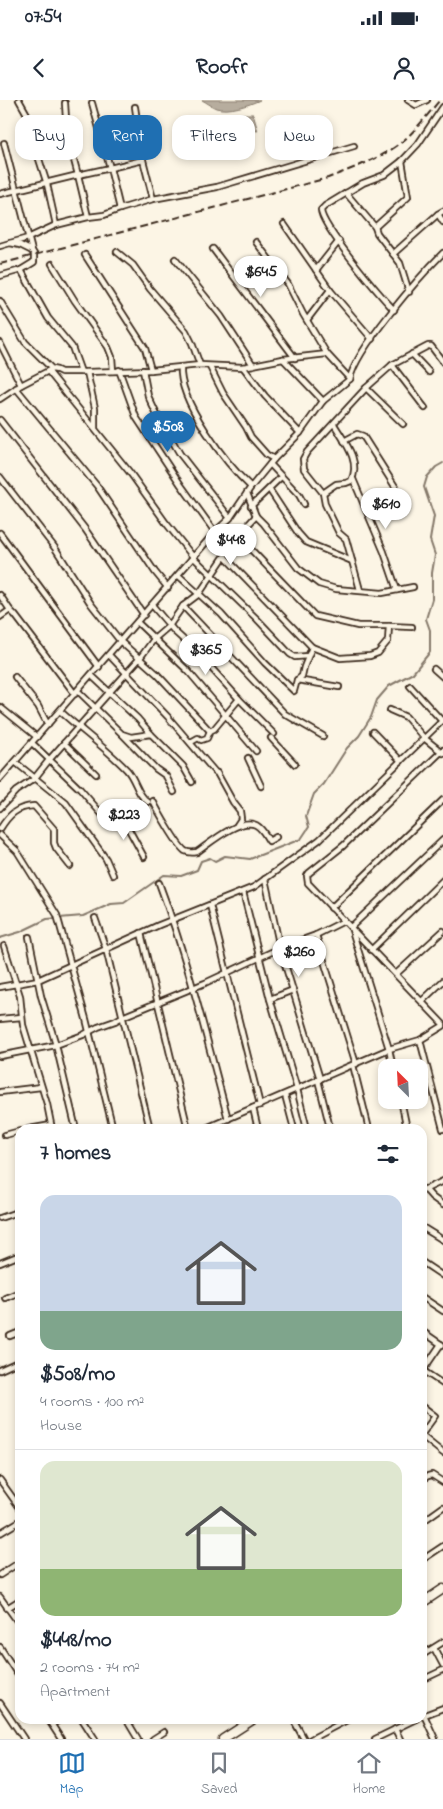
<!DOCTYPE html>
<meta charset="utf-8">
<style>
body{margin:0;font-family:"Indie Flower",sans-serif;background:#f2f2f3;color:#1f2937;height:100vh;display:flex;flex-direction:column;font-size:19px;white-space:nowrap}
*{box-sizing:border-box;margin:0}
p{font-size:16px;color:#747a83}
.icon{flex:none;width:28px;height:28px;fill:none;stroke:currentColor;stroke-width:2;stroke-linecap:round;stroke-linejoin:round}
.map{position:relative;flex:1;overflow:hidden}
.side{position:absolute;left:15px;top:1024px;width:412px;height:600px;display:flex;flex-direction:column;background:#fff;border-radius:15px;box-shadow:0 2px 8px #0003}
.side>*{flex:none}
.hud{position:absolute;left:15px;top:15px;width:414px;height:45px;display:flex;gap:10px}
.needle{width:32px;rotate:336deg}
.buttons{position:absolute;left:378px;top:959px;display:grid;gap:10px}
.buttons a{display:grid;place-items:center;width:50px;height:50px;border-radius:10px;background:#fff;box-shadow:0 2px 8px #0003;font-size:25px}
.price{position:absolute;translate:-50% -42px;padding:0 11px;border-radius:18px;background:#fff;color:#222;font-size:16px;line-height:32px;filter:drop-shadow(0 1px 2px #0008)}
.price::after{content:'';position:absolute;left:50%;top:30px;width:15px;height:11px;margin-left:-8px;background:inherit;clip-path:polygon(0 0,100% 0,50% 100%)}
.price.on{background:#1f6fb2;color:#fff}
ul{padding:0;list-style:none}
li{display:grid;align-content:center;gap:10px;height:265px;padding:0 25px}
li+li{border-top:1px solid #e0e1e3}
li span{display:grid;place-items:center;height:155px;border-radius:15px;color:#555}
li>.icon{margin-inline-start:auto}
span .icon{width:90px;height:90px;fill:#fffc;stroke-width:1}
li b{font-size:21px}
h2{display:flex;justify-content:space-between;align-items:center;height:60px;padding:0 25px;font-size:21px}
.chip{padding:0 18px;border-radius:15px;background:#fff;box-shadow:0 2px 8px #0003;font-size:18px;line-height:45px}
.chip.on{background:#1f6fb2;color:#fff}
.status{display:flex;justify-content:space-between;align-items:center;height:35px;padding:0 25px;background:#fff;direction:ltr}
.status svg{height:14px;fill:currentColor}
header{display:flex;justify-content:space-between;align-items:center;height:65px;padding:0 25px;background:#fff;font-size:22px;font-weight:700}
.menu{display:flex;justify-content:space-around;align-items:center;height:70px;border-top:1px solid #e0e1e3;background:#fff;font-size:14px;color:#747a83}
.menu a{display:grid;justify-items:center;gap:2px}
.menu .on{color:#1f6fb2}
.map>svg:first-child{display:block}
</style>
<div class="status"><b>07:54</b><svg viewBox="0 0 49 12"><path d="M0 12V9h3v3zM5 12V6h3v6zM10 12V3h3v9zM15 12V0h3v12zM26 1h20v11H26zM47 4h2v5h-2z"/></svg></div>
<header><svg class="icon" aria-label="back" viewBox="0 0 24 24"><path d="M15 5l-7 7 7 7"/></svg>Roofr<svg class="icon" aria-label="person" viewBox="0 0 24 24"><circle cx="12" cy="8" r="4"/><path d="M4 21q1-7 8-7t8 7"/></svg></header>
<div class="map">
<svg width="443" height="1639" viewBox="0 0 443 1639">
<rect width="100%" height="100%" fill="#fcf5e5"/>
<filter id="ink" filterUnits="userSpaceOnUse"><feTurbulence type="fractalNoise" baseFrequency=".02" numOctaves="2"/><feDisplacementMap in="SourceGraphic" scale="10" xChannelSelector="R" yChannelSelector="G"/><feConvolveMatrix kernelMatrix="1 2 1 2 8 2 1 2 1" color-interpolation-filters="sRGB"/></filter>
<g filter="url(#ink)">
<g fill="#b7ad9e" stroke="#85796b">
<path d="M202,0H260C249,5 229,12 216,8C211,6 206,2 202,0Z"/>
<path d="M236,14H253L258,31L251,30C239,17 238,25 225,21L228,16Z"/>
</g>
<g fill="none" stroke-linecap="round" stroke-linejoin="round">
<path stroke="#85796b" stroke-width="2" d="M0,838L20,832L47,819L83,816L111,804L124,803L164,775L181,776L197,770L201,761L210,758L215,761L225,756L250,759L301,739L309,727L306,716L314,694L324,684L347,648L359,636L371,617L377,600L389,586L413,573L430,552V530L426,519L432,499V473L435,455L430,440L434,416L424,387L427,377L436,367L443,363"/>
<g stroke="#3b2a1e" stroke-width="8">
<g id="minor">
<path d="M19,0L28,16L30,31L47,84L56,125"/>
<path d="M408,0L416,5L427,0"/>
<path d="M65,3L67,34L78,75L110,68L120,109L104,115L88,117"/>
<path d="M92,3L110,68L143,60"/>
<path d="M310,26L320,56"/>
<path d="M4,43L32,151"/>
<path d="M402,61L408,97L375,127L377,133L400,163L409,192"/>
<path d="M346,93L375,127"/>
<path d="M0,94L78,75L88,117L56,125L28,138L10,143"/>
<path d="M153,99L217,87L354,46"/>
<path d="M120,109L153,99L143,60L135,7"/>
<path d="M438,114L443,122"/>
<path d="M284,124L330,190L372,239"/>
<path d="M256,142L288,184L303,214L327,254"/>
<path d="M0,146L10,143L20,145L32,151L34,154V162L21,170L0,176"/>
<path d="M213,149L295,258"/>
<path d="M117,152L133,165L150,189L186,231L192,243L200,265"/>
<path d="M393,154L438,114L443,111"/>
<path d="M85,155L145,248L151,270"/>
<path d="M175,159L221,216L253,265"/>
<path d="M52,164L75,201L108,247L112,257L113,271"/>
<path d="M21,170L48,218L72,247L81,272"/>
<path d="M316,170L339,141"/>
<path d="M0,201L25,242L52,269"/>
<path d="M394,210C380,195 321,126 321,110L325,106L363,83L384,75L402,61L418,44L443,7"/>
<path d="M307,220L330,190"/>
<path d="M0,243L21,285"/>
<path d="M412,254L429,272"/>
<path d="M283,259L323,301"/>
<path d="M392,265L425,308"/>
<path d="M181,267C178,301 227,365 251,387"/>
<path d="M210,267L223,293L246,327L251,337L267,355L274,359"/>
<path d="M243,267L265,296L300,333"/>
<path d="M119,270L136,317L181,385L215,432"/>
<path d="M143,270L148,296L156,313L180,354L230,418"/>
<path d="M48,271L131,374L166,423L194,458L257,519L290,554L295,557L308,556"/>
<path d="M87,272L95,308V328"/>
<path d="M16,288L97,386L155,472L168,488"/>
<path d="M366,288L403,324"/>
<path d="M0,299L21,285L52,269L57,270L61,272H87L151,270L200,265L243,267L283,259L327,254L350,279"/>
<path d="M0,320L85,429L144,515"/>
<path d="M344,341L357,334L363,336L396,388"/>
<path d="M270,364L299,395L304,404"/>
<path d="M0,377L55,448L91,504L121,542L157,574L210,631"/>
<path d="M353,379L384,452L397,490"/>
<path d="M269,389L298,433L306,442L352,461"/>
<path d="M247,393L256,416"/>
<path d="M323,393L336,384L346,383L351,381C362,361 343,340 334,324"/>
<path d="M251,406L281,377"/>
<path d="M0,433L99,567"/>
<path d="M238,436L315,516L358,526H389"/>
<path d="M225,457L312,547"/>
<path d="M179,476L221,514L265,563L294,591L297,580L302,576L304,567L312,547L340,558L370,556L378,553L388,541L389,526L412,527"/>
<path d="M360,490L346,439L339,433L325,404L323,393L304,369L303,359L307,352L366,288L392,265L428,246H431L443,262"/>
<path d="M0,495L10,510L15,515L75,594"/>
<path d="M152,505L175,532L197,552L239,599L274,634"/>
<path d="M0,517L10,510"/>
<path d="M137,522L188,571L256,651"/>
<path d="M109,555L168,617L215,672"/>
<path d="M434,569L443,577"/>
<path d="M91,575L138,619L151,634"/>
<path d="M15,577L38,606L48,625"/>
<path d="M297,580L339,587"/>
<path d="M410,586L442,621"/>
<path d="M78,591L122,634L131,637L151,634L183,666L192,682"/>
<path d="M0,607L37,637"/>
<path d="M390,610L406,617L424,638L443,653"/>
<path d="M60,611C82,631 107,649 127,670C136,680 137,695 148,702"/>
<path d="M373,632L401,661"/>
<path d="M123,635L156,669L166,676L174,692"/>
<path d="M323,636L285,614L183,506L199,494L238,436L256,416L264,424L298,468L319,484L336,489L382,493L413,487"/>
<path d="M271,638L295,664"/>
<path d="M191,642L198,638L201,640L207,638L210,631L214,629L239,599"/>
<path d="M32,643L80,689L106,719"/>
<path d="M64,643L96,674"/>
<path d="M443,650L343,746L309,773L307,776L308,783L443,924"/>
<path d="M248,658L261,686"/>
<path d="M15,662L66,703L106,759L113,775"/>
<path d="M217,673L233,702L240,711L241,719L237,725"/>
<path d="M0,679L215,432L230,418L251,387L274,359L300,333L323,301L350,279C355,250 421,175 443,153"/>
<path d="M153,701C158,711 177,745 185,751C189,753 192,753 197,752C210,743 240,717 256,725C263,729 265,735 269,741L276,737"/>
<path d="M0,708L16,691L34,679L49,660L140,558L154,539L169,526L183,506"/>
<path d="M121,715L144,757"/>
<path d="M0,729C9,715 16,707 34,706L54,729V743L56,748L70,766"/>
<path d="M0,735L17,751L57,815L86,919L113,1029"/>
<path d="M265,779L280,848L320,979"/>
<path d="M159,783C188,860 207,940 228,1019"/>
<path d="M243,792L270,899L297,989L307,1029"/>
<path d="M210,805L260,1005"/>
<path d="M331,808L443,700"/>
<path d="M95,818L106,849L150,1029"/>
<path d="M141,833L188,1029"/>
<path d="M316,835L356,964"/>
<path d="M29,837L41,896L56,945L76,1029"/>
<path d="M4,846L20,896L23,925L47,1004L52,1029"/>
<path d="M371,850L443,780"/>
<path d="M396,874L443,831"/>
<path d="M0,887L38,880L159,825L254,787L319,740L443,620"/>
<path d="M270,899L293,890"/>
<path d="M422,901L443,881"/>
<path d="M0,919L22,917"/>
<path d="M420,940L443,1029"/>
<path d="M0,956L56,945L83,935L98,927L115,921L122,917L205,883L280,848L316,835L344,821"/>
<path d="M353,965L369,1029"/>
<path d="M393,968L389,949L351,827L443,740"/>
<path d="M318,980L329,1024L332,1029"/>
<path d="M0,992L41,987"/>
<path d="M285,995L294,1029"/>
<path d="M401,1000L407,1029"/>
<path d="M253,1008L258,1029"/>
<path d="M29,1029L51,1025"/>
<path d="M204,1029L389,949L420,940L443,926"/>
<path d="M5,1035L20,1031"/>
<path d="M425,1089L432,1097L443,1105"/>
<path d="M422,1091L443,1081"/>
<path d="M0,1118L20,1111"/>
<path d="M422,1127L443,1140"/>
<path d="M422,1162L443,1176"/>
<path d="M0,1163L20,1155"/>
<path d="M422,1197L443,1211"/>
<path d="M5,1198L20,1192"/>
<path d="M422,1231L442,1245"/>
<path d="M10,1236L20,1232"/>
<path d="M0,1270L20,1261"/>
<path d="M422,1270L443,1284"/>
<path d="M422,1272L441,1244"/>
<path d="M422,1306L435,1316L422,1334"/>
<path d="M422,1336L443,1353"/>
<path d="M0,1380L20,1408"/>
<path d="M422,1380L428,1376L432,1375L443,1382"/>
<path d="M422,1422L443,1407"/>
<path d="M0,1433L20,1421"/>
<path d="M422,1460L443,1446"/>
<path d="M0,1475L20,1462"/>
<path d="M0,1497L20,1525"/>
<path d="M7,1508L20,1500"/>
<path d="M0,1547L20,1578"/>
<path d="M434,1548L443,1565"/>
<path d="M422,1555L443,1542"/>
<path d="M422,1580L443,1570"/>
<path d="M0,1603L24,1639"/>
<path d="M424,1615L435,1639"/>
<path d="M422,1616L443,1608"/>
<path d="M48,1619L61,1639"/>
<path d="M82,1619L95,1639"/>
<path d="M126,1619L138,1639"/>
<path d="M293,1619L304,1639"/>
<path d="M52,1624L61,1619"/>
<path d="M395,1629L400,1639"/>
<path d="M153,1639L164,1632"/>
<path d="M311,1639L349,1619"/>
<path d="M375,1639L416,1619"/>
</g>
</g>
<g stroke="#3b2a1e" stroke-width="11">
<g id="trunk">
<path d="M422,1503L443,1489"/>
<path d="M223,1639L254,1619"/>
</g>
</g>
<use href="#minor" stroke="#fcf5e5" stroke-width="4.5"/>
<use href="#trunk" stroke="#fcf5e5" stroke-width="8"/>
<path stroke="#3b2a1e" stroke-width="2" stroke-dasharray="8 4" stroke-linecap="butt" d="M0,164L328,78C351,69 377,60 398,45C414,33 427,15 440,0"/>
</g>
</g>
</svg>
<div class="buttons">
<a><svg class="needle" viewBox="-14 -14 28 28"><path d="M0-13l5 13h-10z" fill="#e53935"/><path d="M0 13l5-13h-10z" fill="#747a83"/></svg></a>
</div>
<b class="price" style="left:261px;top:198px">$645</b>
<b class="price on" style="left:168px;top:353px">$508</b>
<b class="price" style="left:386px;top:430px">$610</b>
<b class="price" style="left:231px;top:466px">$448</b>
<b class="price" style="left:206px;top:576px">$365</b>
<b class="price" style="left:124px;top:741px">$223</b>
<b class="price" style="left:299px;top:878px">$260</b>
<div class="hud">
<a class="chip">Buy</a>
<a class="chip on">Rent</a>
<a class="chip">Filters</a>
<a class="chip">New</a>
</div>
<section class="side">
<h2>7 homes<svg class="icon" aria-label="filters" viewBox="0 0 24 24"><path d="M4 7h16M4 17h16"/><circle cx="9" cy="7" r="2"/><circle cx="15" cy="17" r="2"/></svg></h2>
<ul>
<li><span style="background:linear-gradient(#c9d6e8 75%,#7fa58c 0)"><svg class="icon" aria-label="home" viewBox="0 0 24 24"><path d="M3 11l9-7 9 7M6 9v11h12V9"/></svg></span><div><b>$508/mo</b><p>4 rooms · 100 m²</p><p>House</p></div></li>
<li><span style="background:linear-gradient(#dfe7d0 70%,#8fb573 0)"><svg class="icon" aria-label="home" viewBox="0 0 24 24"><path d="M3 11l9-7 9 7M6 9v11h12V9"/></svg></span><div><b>$448/mo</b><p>2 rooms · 74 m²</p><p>Apartment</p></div></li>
</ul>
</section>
</div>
<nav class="menu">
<a class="on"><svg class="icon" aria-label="map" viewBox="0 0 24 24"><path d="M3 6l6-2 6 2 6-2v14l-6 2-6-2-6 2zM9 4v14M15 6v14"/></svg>Map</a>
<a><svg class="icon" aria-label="saved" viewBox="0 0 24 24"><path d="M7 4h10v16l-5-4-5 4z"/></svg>Saved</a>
<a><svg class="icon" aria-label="home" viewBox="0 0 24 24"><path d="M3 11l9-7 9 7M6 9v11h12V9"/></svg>Home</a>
</nav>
